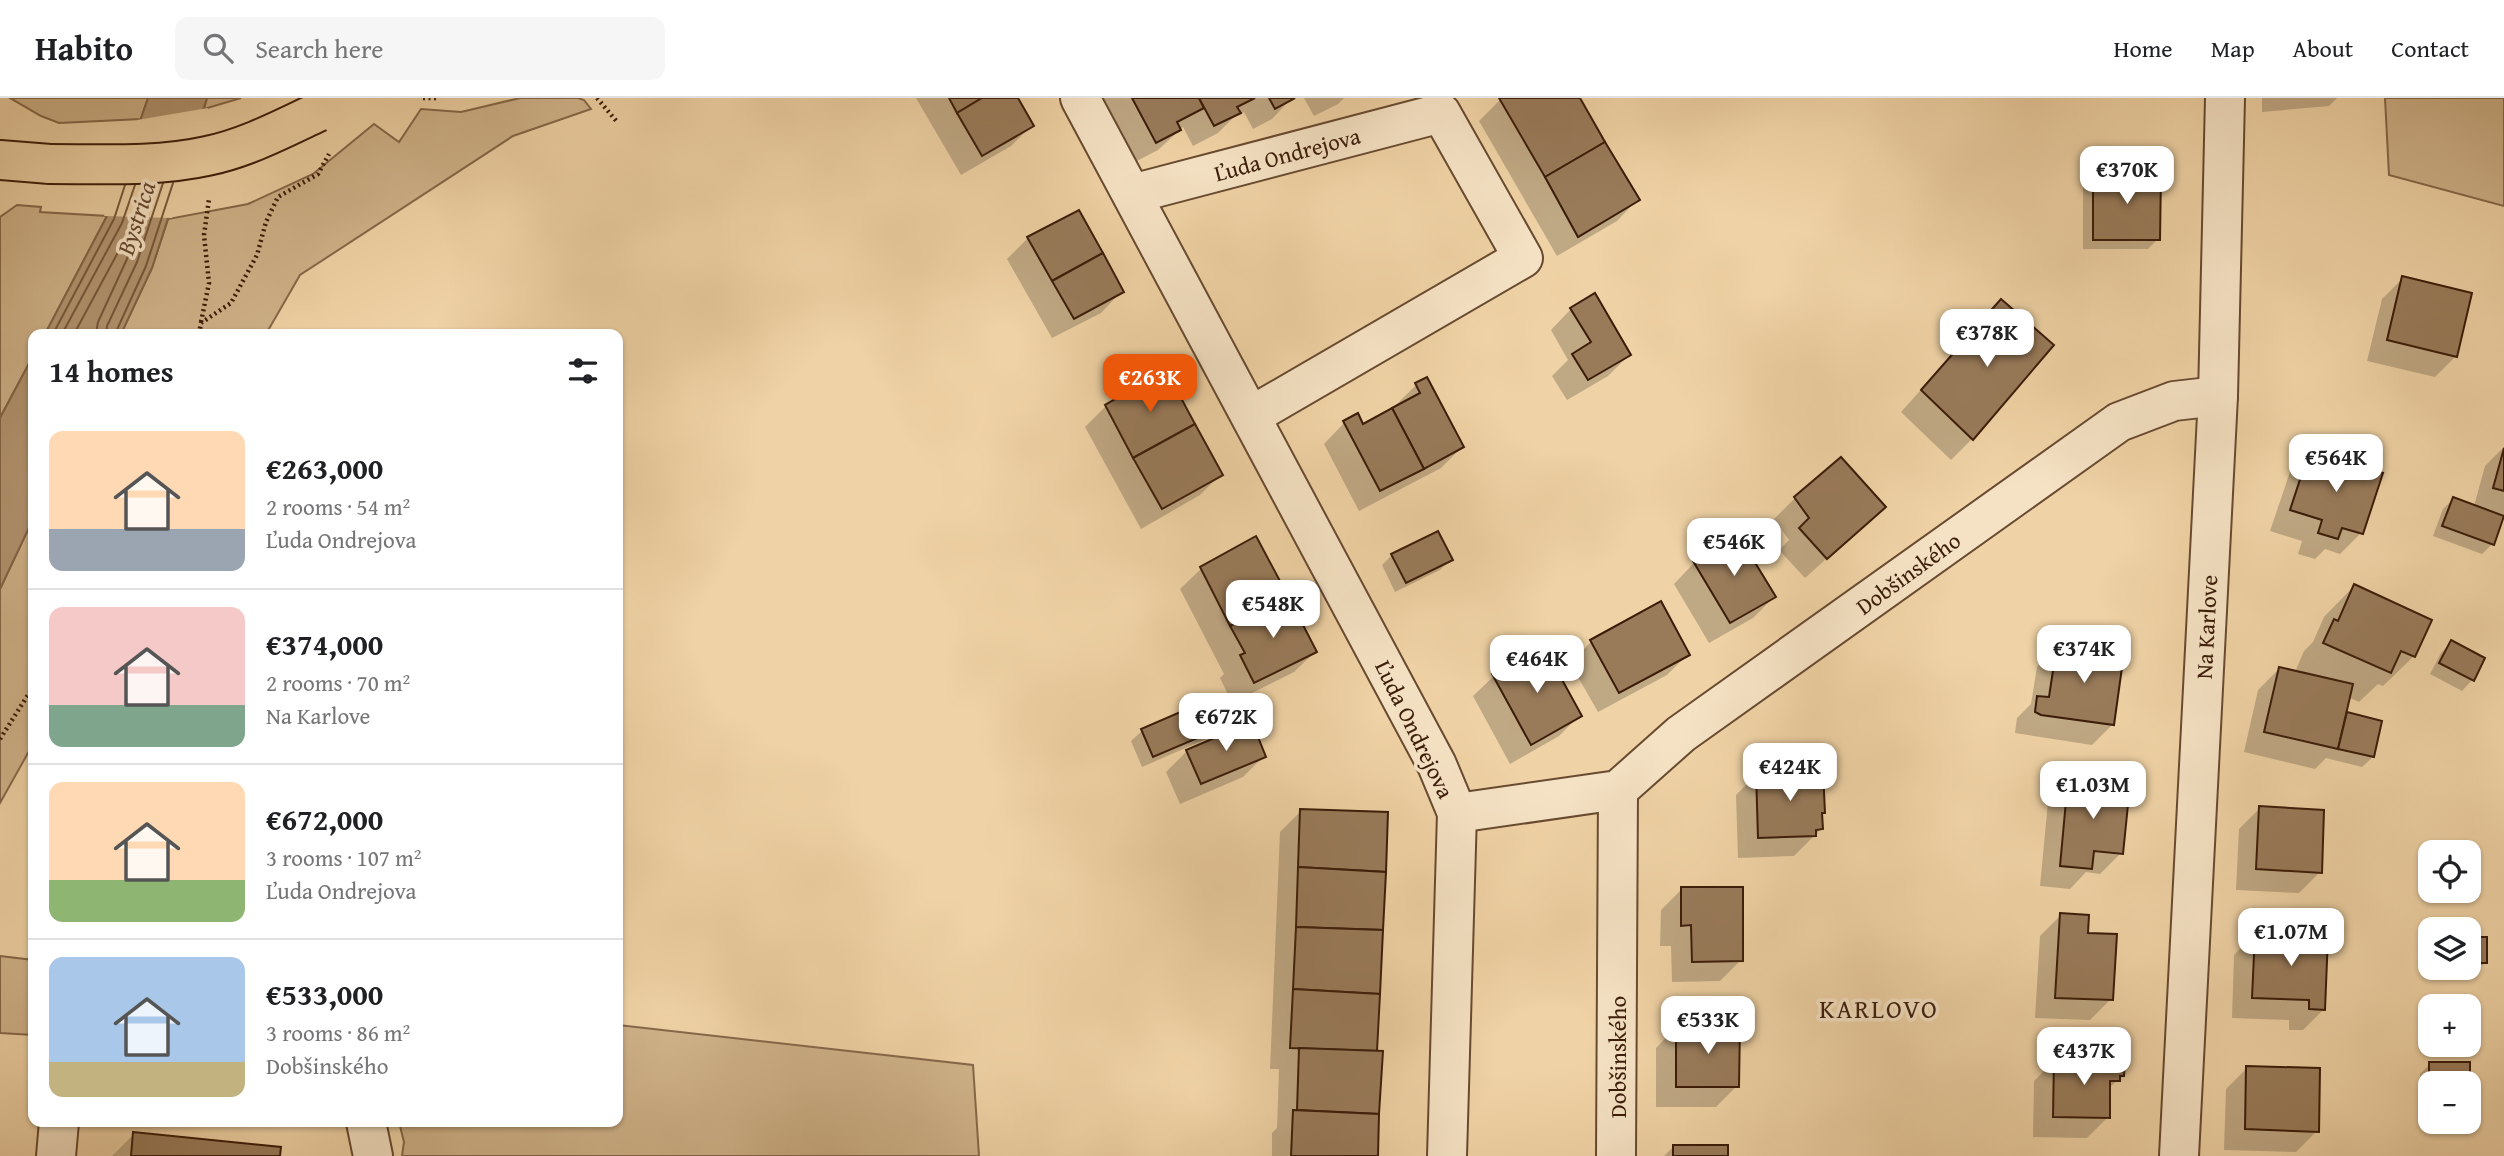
<!DOCTYPE html>
<meta charset="utf-8">
<style>
body{margin:0;font-family:"Gentium Book Plus",serif;background:#f6f6f6;color:#202124;height:100vh;display:flex;flex-direction:column;font-size:26px;white-space:nowrap}
*{box-sizing:border-box;margin:0}
p{font-size:23px;color:#757577}
.icon{flex:none;width:38px;height:38px;fill:none;stroke:currentColor;stroke-width:2;stroke-linecap:round;stroke-linejoin:round}
.map{position:relative;flex:1;overflow:hidden}
.side{position:absolute;left:28px;top:231px;width:595px;height:798px;display:flex;flex-direction:column;background:#fff;border-radius:14px;box-shadow:0 2px 5px #0004}
.side>*{flex:none}
.fabs{position:absolute;left:2418px;top:742px;display:grid;gap:14px}
.fabs a{display:grid;place-items:center;width:63px;height:63px;border-radius:14px;background:#fff;box-shadow:0 2px 5px #0004;font-size:35px}
.price{position:absolute;translate:-50% -60px;padding:0 16px;border-radius:14px;background:#fff;color:#222;font-size:23px;line-height:46px;filter:drop-shadow(0 2px 4px #0008)}
.price::after{content:'';position:absolute;left:50%;top:42px;width:21px;height:16px;margin-left:-10px;background:inherit;clip-path:polygon(0 0,100% 0,50% 100%)}
.price.current{background:#ea580c;color:#fff}
ul{padding:0;list-style:none}
li{display:flex;align-items:center;gap:21px;height:175px;padding:0 21px}
li+li{border-top:2px solid #e0e0e0}
li span{display:grid;place-items:center;flex:none;width:196px;height:140px;border-radius:14px;color:#555}
li>.icon{margin-inline-start:auto}
span .icon{width:84px;height:84px;fill:#fffc;stroke-width:1}
li b{font-size:30px}
h2{display:flex;justify-content:space-between;align-items:center;height:84px;padding:0 21px;font-size:30px}
header{display:flex;align-items:center;gap:42px;box-sizing:border-box;height:98px;padding:0 35px;background:#fff;border-bottom:2px solid #e0e0e0}
header strong{font-size:33px}
nav{display:flex;gap:38px;margin-inline-start:auto;font-size:24px}
.search{width:490px;height:63px;background:#f6f6f6;display:flex;align-items:center;gap:18px;box-sizing:border-box;padding:0 24px;border-radius:14px;color:#757577;font-size:26px}
.map>svg:first-child{display:block}
</style>
<header>
<strong>Habito</strong>
<div class="search"><svg class="icon" aria-label="search" viewBox="0 0 24 24"><circle cx="10" cy="10" r="6"/><path d="M15 15l6 6"/></svg>Search here</div>
<nav><a>Home</a><a>Map</a><a>About</a><a>Contact</a></nav>
</header>
<div class="map">
<svg width="2504" height="1058" viewBox="0 0 2504 1058">
<rect width="100%" height="100%" fill="#efd2a5"/>
<filter id="stains"><feTurbulence type="fractalNoise" baseFrequency=".00286" numOctaves="4"/><feColorMatrix values="0 0 0 0 .2 0 0 0 0 .09 0 0 0 0 .02 0 0 0 .5 -.17"/></filter>
<radialGradient id="worn" r=".72"><stop offset=".6" stop-color="#630" stop-opacity="0"/><stop offset="1" stop-color="#630" stop-opacity=".3"/></radialGradient>
<g fill="#d0b38a" stroke="#86684a" stroke-width="2">
<path d="M10,0H148L141,21L59,25L41,18Z"/>
<path d="M207,0H241L204,11Z"/>
<path d="M520,0H578L584,2L591,11L513,38L300,177L266,236H121L152,170L168,121L248,106L313,76L374,26L399,44L421,11L461,14Z"/>
<path d="M2385,0H2504V108L2389,77Z"/>
<path d="M17,107L41,109L40,114L107,118L45,236H33V258L0,320V119Z"/>
<path d="M33,421V646L0,705V491Z"/>
<path d="M0,858L33,862V937L0,935Z"/>
<path d="M618,927L973,967L979,1058H402L404,1044L399,1024H618Z"/>
</g>
<g fill="#b29470" stroke="#826447" stroke-width="2">
<path d="M148,0H207L152,170L121,236H45L107,118Z"/>
<path d="M33,258V421L0,491V320Z"/>
</g>
<path fill="#efd2a5" d="M208,10L172,120L104,118L137,22Z"/>
<g fill="#0003">
<path d="M916,0H1016L1032,27L1011,48L961,77Z"/>
<path d="M1100,0H1296L1288,4L1272,21L1253,31L1244,14L1234,19L1218,35L1193,48L1183,29L1158,52L1135,64Z"/>
<path d="M1304,0H1344L1338,6L1314,18Z"/>
<path d="M1502,0H1579L1637,102L1617,123L1557,158L1479,23Z"/>
<path d="M2262,0H2337L2329,8L2262,14Z"/>
<path d="M2094,77L2158,141L2148,151H2083V87Z"/>
<path d="M1078,114L1121,194L1101,215L1052,240L1007,161L1028,140Z"/>
<path d="M2403,180L2456,258L2435,279L2367,263L2382,201Z"/>
<path d="M2001,203L1972,341L1951,362L1901,314Z"/>
<path d="M1571,211L1629,257L1608,278L1567,302L1552,278L1568,262L1551,232Z"/>
<path d="M1166,275L1221,376L1200,397L1141,431L1085,329L1106,308Z"/>
<path d="M1416,287L1462,349L1441,370L1359,413L1324,346L1344,325L1363,328L1396,310L1395,308Z"/>
<path d="M2504,349V419L2492,446L2482,456L2433,438L2443,411L2453,401L2474,408L2485,368Z"/>
<path d="M2311,353L2361,435L2340,456L2325,451L2315,461L2298,456L2302,443L2270,433L2290,374Z"/>
<path d="M1795,400L1884,409L1805,480L1779,452L1789,442L1774,421Z"/>
<path d="M1255,441L1315,554L1294,574L1232,605L1220,580L1224,576L1180,491L1201,471Z"/>
<path d="M1392,457L1450,462L1440,472L1395,494L1382,467Z"/>
<path d="M1694,465L1774,499L1753,520L1709,545L1674,486Z"/>
<path d="M2354,488L2414,558L2383,588L2378,586L2359,604L2348,599L2343,620L2347,616L2373,659L2362,669L2326,660L2315,671L2244,654L2258,592L2279,571L2295,574L2304,553L2313,544L2324,519Z"/>
<path d="M1660,505L1688,556L1667,577L1598,614L1570,565L1591,544Z"/>
<path d="M2451,545L2483,560L2472,582L2462,593L2430,576L2441,555Z"/>
<path d="M2058,548L2113,626L2092,647L2015,635L2017,620L2031,606L2037,569Z"/>
<path d="M1494,578L1580,617L1559,638L1510,666L1473,598Z"/>
<path d="M1214,601L1225,627L1215,637L1142,669L1131,643L1142,633Z"/>
<path d="M1187,653L1264,658L1243,679L1180,706L1166,674Z"/>
<path d="M1757,676L1823,714L1820,717L1821,731L1794,758L1738,760L1736,697Z"/>
<path d="M2069,683L2121,755L2100,776L2086,774L2070,791L2040,788L2048,704Z"/>
<path d="M2260,710L2320,774L2299,795L2236,792L2239,731Z"/>
<path d="M1301,713L1375,955H1381L1378,1058H1272V1035L1277,1030L1279,971H1270L1280,734Z"/>
<path d="M1682,791L1741,862L1720,883L1672,884L1671,848H1660L1661,812Z"/>
<path d="M2061,817L2087,837L2111,901L2090,922L2035,920L2040,838Z"/>
<path d="M2255,836L2324,911L2303,932H2289V922L2232,920L2234,857Z"/>
<path d="M2431,840V870H2469V840L2485,864L2475,874H2420L2421,850Z"/>
<path d="M1676,929L1737,988L1716,1009H1656V950Z"/>
<path d="M2055,962L2123,977L2108,991V1019L2087,1040L2033,1039L2034,983Z"/>
<path d="M2430,966H2468V985H2431V1014H2420V976Z"/>
<path d="M2247,970L2317,1033L2296,1054L2224,1052L2226,991Z"/>
<path d="M134,1036L279,1058H112Z"/>
<path d="M1674,1048L1727,1058H1664Z"/>
</g>
<g fill="none" stroke-linecap="round" stroke-linejoin="round">
<g stroke="#76583c" stroke-width="2">
<path d="M53,236L114,121L125,87"/>
<path d="M62,236L122,125L135,87"/>
<path d="M74,236L130,132L134,131L136,135L127,161L98,224L96,236"/>
<path d="M106,236L107,228L137,164L163,85"/>
<path d="M115,236L146,168L173,85"/>
</g>
</g>
<g fill="#997b5a" stroke="#3b1c09" stroke-width="2">
<path d="M949,0H982L957,15Z"/>
<path d="M982,0H1018L1034,28L982,58L957,15Z"/>
<path d="M1132,0H1199L1204,10L1177,24L1181,32L1156,45Z"/>
<path d="M1199,0H1255L1237,9L1241,15L1214,28Z"/>
<path d="M1269,0H1295L1275,11Z"/>
<path d="M1499,0H1580L1605,44L1545,79Z"/>
<path d="M1605,44L1640,102L1578,139L1545,79Z"/>
<path d="M2161,74L2160,142H2093V75Z"/>
<path d="M1079,112L1103,155L1052,183L1027,139Z"/>
<path d="M1103,155L1124,194L1074,221L1052,183Z"/>
<path d="M2402,178L2472,195L2457,259L2387,242Z"/>
<path d="M1595,195L1631,257L1588,282L1572,256L1591,244L1570,210Z"/>
<path d="M2001,201L2054,247L1973,342L1921,292Z"/>
<path d="M1166,272L1195,326L1133,360L1105,307Z"/>
<path d="M1427,279L1464,349L1424,371L1392,310L1420,295L1415,285Z"/>
<path d="M1392,310L1424,371L1380,393L1343,323L1358,315L1363,326Z"/>
<path d="M1195,326L1223,377L1162,411L1133,360Z"/>
<path d="M2504,350V393L2493,390Z"/>
<path d="M2310,351L2383,375L2363,436L2342,430L2338,441L2318,435L2322,422L2290,412Z"/>
<path d="M1841,359L1886,409L1827,461L1799,430L1809,420L1794,399Z"/>
<path d="M2453,399L2504,418L2494,447L2442,428Z"/>
<path d="M1438,433L1453,462L1406,485L1391,456Z"/>
<path d="M1737,435L1776,499L1730,525L1693,463Z"/>
<path d="M1256,438L1288,498L1230,528L1200,469Z"/>
<path d="M2354,486L2432,522L2415,559L2401,553L2391,575L2323,545L2334,521L2338,523Z"/>
<path d="M1288,498L1317,554L1254,585L1240,557L1245,555L1230,528Z"/>
<path d="M1661,503L1690,557L1619,595L1590,542Z"/>
<path d="M2451,542L2485,560L2474,583L2439,565Z"/>
<path d="M2057,546L2124,555L2114,627L2041,617L2035,614L2037,598L2049,599Z"/>
<path d="M1543,547L1582,618L1531,647L1492,576Z"/>
<path d="M2279,569L2353,586L2338,651L2264,634Z"/>
<path d="M1215,599L1228,627L1153,659L1141,631Z"/>
<path d="M2347,614L2382,623L2374,659L2338,651Z"/>
<path d="M1252,624L1266,659L1201,686L1186,652Z"/>
<path d="M1823,672L1825,715H1822L1823,731L1816,732V738L1758,740L1756,674Z"/>
<path d="M2068,681L2130,687L2123,756L2094,753L2092,771L2060,768Z"/>
<path d="M2259,708L2324,712L2322,775L2256,771Z"/>
<path d="M1300,711L1388,714L1386,774L1298,769Z"/>
<path d="M1298,769L1386,774L1383,832L1296,829Z"/>
<path d="M1681,789H1743V863L1692,864L1691,827L1681,828Z"/>
<path d="M2060,815L2089,817L2088,835L2117,836L2113,902L2055,900Z"/>
<path d="M1296,829L1383,832L1380,896L1293,891Z"/>
<path d="M2255,835L2328,838L2325,912L2309,911V902L2252,900Z"/>
<rect x="2469" y="839" width="18" height="26"/>
<path d="M1293,891L1380,896L1377,953L1290,950Z"/>
<path d="M1676,927H1740L1739,989H1676Z"/>
<path d="M1299,950L1383,953L1379,1016L1297,1012Z"/>
<path d="M2054,960L2125,962L2124,978H2120V983H2110V1020L2053,1019Z"/>
<path d="M2429,964H2470V1005L2469,985H2431L2429,1005Z"/>
<path d="M2246,968L2320,970L2319,1034L2245,1031Z"/>
<path d="M1293,1012L1379,1016L1378,1058H1291Z"/>
<path d="M133,1034L281,1049L280,1058H131Z"/>
<rect x="1673" y="1047" width="55" height="11"/>
</g>
<g fill="none" stroke-linecap="round" stroke-linejoin="round">
<g stroke="#684a30" stroke-width="42">
<g id="minor">
<path d="M1080,0L1437,667L1457,715L1447,1058"/>
<path d="M1132,96L1441,15L1523,160L1251,318"/>
<path d="M1457,715L1618,692L1681,636L2119,324L2174,303L2218,298"/>
<path d="M366,1024L373,1058"/>
<path d="M56,1058L59,1024"/>
<path d="M1616,1058L1618,692"/>
<path d="M2179,1058L2218,298L2225,0"/>
</g>
</g>
<g stroke="#3b1c09" stroke-width="42">
<path id="major" d="M0,62L50,66"/>
</g>
<g stroke="#3b1c09" stroke-width="4.5" stroke-dasharray="2 3.5" stroke-linecap="butt">
<path d="M423,0H438"/>
<path d="M597,0L618,25"/>
<path d="M201,224L209,185L204,137L209,101"/>
<path d="M199,236L201,225L231,205L257,157L266,124L278,99L318,76L329,56"/>
<path d="M0,641L33,589"/>
</g>
<use href="#minor" stroke="#f5e2c4" stroke-width="38"/>
<use href="#major" stroke="#efd2a5" stroke-width="38"/>
<g stroke="#3b1c09" stroke-width="42" stroke-linecap="butt">
<path id="major-bridge" d="M50,66C101,66 158,69 207,58C246,50 282,31 318,14"/>
</g>
<use href="#major-bridge" stroke="#efd2a5" stroke-width="38"/>
</g>
<g text-anchor="middle" dominant-baseline="central" stroke-width="7" stroke-linejoin="round" paint-order="stroke">
<g font-size="23" fill="#3b1c09" stroke="#f5e2c4">
<text transform="translate(1287 56) rotate(-15)">Ľuda Ondrejova</text>
<text transform="translate(1908 475) rotate(-36)">Dobšinského</text>
<text transform="translate(2206 529) rotate(-87)">Na Karlove</text>
<text transform="translate(1415 631) rotate(64)">Ľuda Ondrejova</text>
<text transform="translate(1617 959) rotate(-90)">Dobšinského</text>
</g>
<g font-size="24" font-style="italic" fill="#65462d" stroke="#f5e2c4">
<text transform="translate(136 120) rotate(-72)">Bystrica</text>
</g>
<g font-size="26" letter-spacing="2" fill="#3b1c09" stroke="#f5e2c4">
<text x="1879" y="910">KARLOVO</text>
</g>
</g>
<rect width="100%" height="100%" filter="url(#stains)"/>
<rect width="100%" height="100%" fill="url(#worn)"/>
</svg>
<div class="fabs">
<a><svg class="icon" aria-label="locate" viewBox="0 0 24 24"><circle cx="12" cy="12" r="6"/><path d="M12 2v4M12 18v4M2 12h4M18 12h4"/></svg></a>
<a><svg class="icon" aria-label="layers" viewBox="0 0 24 24"><path d="M12 4l9 5-9 5-9-5zM3 14l9 5 9-5"/></svg></a>
<a>+</a>
<a>−</a>
</div>
<b class="price" style="left:2127px;top:108px">€370K</b>
<b class="price" style="left:1987px;top:271px">€378K</b>
<b class="price current" style="left:1150px;top:316px">€263K</b>
<b class="price" style="left:2336px;top:396px">€564K</b>
<b class="price" style="left:1734px;top:480px">€546K</b>
<b class="price" style="left:1273px;top:542px">€548K</b>
<b class="price" style="left:2084px;top:587px">€374K</b>
<b class="price" style="left:1537px;top:597px">€464K</b>
<b class="price" style="left:1226px;top:655px">€672K</b>
<b class="price" style="left:1790px;top:705px">€424K</b>
<b class="price" style="left:2093px;top:723px">€1.03M</b>
<b class="price" style="left:2291px;top:870px">€1.07M</b>
<b class="price" style="left:1708px;top:958px">€533K</b>
<b class="price" style="left:2084px;top:989px">€437K</b>
<section class="side">
<h2>14 homes<svg class="icon" aria-label="filters" viewBox="0 0 24 24"><path d="M4 7h16M4 17h16"/><circle cx="9" cy="7" r="2"/><circle cx="15" cy="17" r="2"/></svg></h2>
<ul>
<li><span style="background:linear-gradient(#ffd9b3 70%,#9aa5b1 0)"><svg class="icon" aria-label="home" viewBox="0 0 24 24"><path d="M3 11l9-7 9 7M6 9v11h12V9"/></svg></span><div><b>€263,000</b><p>2 rooms · 54 m²</p><p>Ľuda Ondrejova</p></div></li>
<li><span style="background:linear-gradient(#f6c9c9 70%,#7fa58c 0)"><svg class="icon" aria-label="home" viewBox="0 0 24 24"><path d="M3 11l9-7 9 7M6 9v11h12V9"/></svg></span><div><b>€374,000</b><p>2 rooms · 70 m²</p><p>Na Karlove</p></div></li>
<li><span style="background:linear-gradient(#ffd9b3 70%,#8fb573 0)"><svg class="icon" aria-label="home" viewBox="0 0 24 24"><path d="M3 11l9-7 9 7M6 9v11h12V9"/></svg></span><div><b>€672,000</b><p>3 rooms · 107 m²</p><p>Ľuda Ondrejova</p></div></li>
<li><span style="background:linear-gradient(#a9c7e8 75%,#c2b280 0)"><svg class="icon" aria-label="home" viewBox="0 0 24 24"><path d="M3 11l9-7 9 7M6 9v11h12V9"/></svg></span><div><b>€533,000</b><p>3 rooms · 86 m²</p><p>Dobšinského</p></div></li>
</ul>
</section>
</div>
